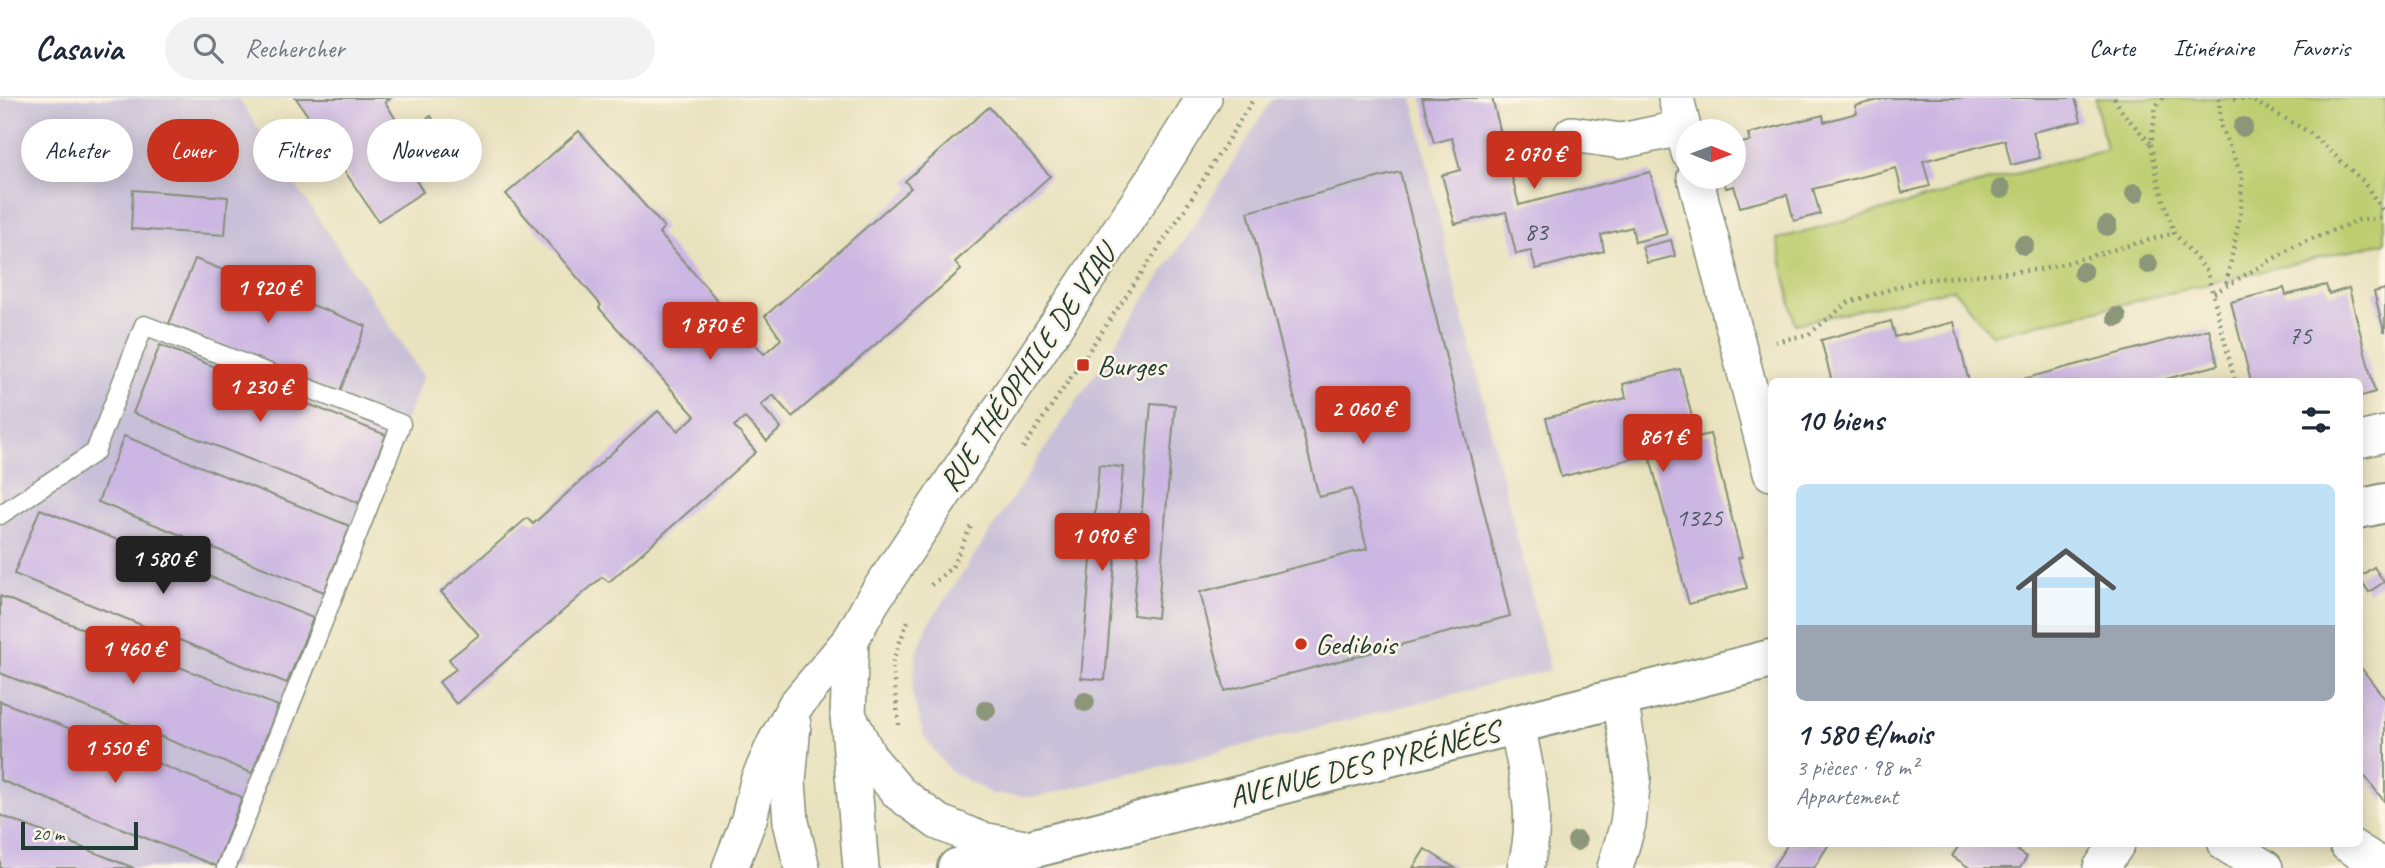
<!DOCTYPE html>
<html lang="fr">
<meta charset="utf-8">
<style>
body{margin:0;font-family:Caveat,sans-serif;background:#f2f2f3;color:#1f2937;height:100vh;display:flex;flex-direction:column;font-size:26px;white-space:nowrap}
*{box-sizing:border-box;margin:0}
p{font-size:23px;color:#747a83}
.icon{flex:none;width:38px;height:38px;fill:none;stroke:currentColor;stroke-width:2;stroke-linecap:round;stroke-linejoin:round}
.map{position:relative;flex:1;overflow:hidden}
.panel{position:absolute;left:1768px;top:280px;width:595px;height:469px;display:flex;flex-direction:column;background:#fff;border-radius:10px;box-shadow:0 4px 18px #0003}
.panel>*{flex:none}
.guide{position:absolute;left:21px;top:21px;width:665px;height:63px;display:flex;gap:14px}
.needle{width:46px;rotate:91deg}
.tools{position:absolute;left:1676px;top:21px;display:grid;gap:14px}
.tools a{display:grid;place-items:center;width:70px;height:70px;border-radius:50%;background:#fff;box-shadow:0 4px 18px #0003;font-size:35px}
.scale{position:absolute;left:21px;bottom:18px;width:117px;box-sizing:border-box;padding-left:7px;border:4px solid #1f3d34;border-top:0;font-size:19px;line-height:24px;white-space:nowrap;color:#1f3d34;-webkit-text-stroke:5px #fcf5e5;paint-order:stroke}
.price{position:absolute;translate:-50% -60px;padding:0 16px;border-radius:7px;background:#c8321e;color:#fff;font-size:23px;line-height:46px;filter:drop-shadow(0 2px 4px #0008)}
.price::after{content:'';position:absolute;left:50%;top:42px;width:21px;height:16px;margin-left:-10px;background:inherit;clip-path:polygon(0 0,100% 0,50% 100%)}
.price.selected{background:#222;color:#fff}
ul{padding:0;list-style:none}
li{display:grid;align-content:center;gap:14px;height:371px;padding:0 28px}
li+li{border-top:2px solid #e0e1e3}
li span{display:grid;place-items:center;height:217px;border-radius:10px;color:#555}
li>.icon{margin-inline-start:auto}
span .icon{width:126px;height:126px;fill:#fffc;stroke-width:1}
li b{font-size:30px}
h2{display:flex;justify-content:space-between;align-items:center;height:84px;padding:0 28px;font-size:30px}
.chip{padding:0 24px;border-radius:32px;background:#fff;box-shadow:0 4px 18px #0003;font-size:24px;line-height:63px}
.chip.selected{background:#c8321e;color:#fff}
header{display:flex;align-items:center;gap:42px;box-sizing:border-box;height:98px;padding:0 35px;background:#fff;border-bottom:2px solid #e0e1e3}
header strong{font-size:33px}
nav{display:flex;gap:38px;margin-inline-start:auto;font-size:24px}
.search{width:490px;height:63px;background:#f2f2f3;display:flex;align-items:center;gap:18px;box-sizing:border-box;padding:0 24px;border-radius:38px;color:#747a83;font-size:26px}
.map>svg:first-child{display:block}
</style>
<header>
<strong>Casavia</strong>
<div class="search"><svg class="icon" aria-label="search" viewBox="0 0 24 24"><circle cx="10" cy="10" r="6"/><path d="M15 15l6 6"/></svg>Rechercher</div>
<nav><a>Carte</a><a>Itinéraire</a><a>Favoris</a></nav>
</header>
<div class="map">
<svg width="2385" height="770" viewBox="0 0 2385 770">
<rect width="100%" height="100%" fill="#fcf5e5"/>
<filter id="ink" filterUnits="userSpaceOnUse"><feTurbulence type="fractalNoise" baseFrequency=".0143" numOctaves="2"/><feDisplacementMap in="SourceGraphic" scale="14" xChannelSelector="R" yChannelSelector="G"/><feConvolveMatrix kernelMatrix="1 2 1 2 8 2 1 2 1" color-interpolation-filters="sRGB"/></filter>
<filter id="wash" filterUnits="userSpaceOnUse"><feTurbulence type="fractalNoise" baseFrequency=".00686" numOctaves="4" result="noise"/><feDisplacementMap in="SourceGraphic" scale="28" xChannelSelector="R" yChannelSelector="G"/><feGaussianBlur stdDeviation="1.57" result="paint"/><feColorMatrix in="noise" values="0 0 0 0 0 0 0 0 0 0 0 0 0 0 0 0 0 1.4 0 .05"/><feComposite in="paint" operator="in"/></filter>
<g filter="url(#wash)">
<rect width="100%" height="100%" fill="#e9e2be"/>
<g fill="#c8bfd8">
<path d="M0,0H238L423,278L233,770H0Z"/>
<path d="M1273,0H1413L1446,151L1550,572L1037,699L992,696L950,673L924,639L912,596L916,556L928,527L1196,124Z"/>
</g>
<path fill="#bdcd6f" stroke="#6e8552" stroke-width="2" d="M2095,0H2385V144L1992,237L1953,191L1795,226L1777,141L2106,51Z"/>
<g id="blocks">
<g fill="#ccb6e3">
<path d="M296,0H391L385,4L405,36L431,18L451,53L414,79L423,94L378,123Z"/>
<path d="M1422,0H1492L1519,107L1650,74L1667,136L1635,144L1632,129L1601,137L1604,153L1536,171L1531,153L1516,156L1506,114L1455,126L1442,77L1460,72L1452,40L1434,45Z"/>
<path d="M1887,0H2075L2081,23L2033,34L2040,60L2011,67L2005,42L1923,63L1930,88L1902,95L1896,70L1813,91L1820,116L1794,123L1787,97L1740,109L1734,88L1726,90L1723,79H1734V47L1750,43L1748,36L1823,17L1824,24L1857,15L1855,8Z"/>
<path d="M989,9L1050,78L955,164L961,172L792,319L773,297L761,307L781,330L767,343L745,320L734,328L756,354L609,484L602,479L456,606L439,584L456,571L449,561L479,537L441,494L527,420L533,426L658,313L678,333L695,318L599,210L601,207L506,96L579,33L664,129L659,135L764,256L781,241L765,218L911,90L905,83Z"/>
<path d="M1400,74L1510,518L1225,593L1200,494L1367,451L1352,391L1319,399L1248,114Z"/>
<path d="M133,92L228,99L225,137L131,131Z"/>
<path d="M1671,142L1675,158L1647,165L1642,149Z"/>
<path d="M195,161L366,228L340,293L169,226Z"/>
<path d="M2326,187L2329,196L2349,190L2375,294L2359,299V284H2251L2231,204L2284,190L2286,197Z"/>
<path d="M2385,191V233H2384L2374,194Z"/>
<path d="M1891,223L1895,239L1954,224L1969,284H1832L1821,242Z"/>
<path d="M2209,231L2218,267L2155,284H2012Z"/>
<path d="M160,247L386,337L359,405L133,315Z"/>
<path d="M1680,271L1697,339L1710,336L1742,459L1738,460L1747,490L1689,506L1649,356L1561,379L1546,320L1626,300L1623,286Z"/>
<path d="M1151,305L1175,307L1157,520L1133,517Z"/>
<path d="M124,338L350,428L324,494L98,404Z"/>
<path d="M1099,367L1123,369L1105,582L1081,580Z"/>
<path d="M40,411L313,520L287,585L14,476Z"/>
<path d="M2374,469L2384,484L2369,494L2359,479Z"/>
<path d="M0,498L278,608L252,675L0,575Z"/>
<path d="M2359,567L2385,601V704L2359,671Z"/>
<path d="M0,603L242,699L216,768L0,682Z"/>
<path d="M0,717L134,770H0Z"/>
<path d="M1788,746H1829L1814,770H1772Z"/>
<path d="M1960,746H2022L2018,753L2027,759L2020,770H1970L1952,758Z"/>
<path d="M1425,751L1455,770H1413Z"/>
</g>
</g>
</g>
<g filter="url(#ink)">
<use href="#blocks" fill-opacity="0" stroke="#849079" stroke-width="2"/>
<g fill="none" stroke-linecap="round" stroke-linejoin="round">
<g stroke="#849079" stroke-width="21">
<path id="service" d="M0,417L95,354L144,227L401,326L226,770"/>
</g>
<g stroke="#849079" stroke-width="38">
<g id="minor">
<path d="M1676,0L1689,55"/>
<path d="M1572,36L1621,43L1682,30"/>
<path d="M1695,79L1771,375"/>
<path d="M2359,342L2385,336"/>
<path d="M851,541L848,617L861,770"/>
<path d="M848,617L869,659L899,695L938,724L982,742L1030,751"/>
<path d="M793,626L788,684L791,724L802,770"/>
<path d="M1517,626C1526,676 1540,720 1525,770"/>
<path d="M2226,746L2265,770"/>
<path d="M2347,746L2385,770"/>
<path d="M730,770L749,721L758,683L775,645L795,608L851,541L873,502L1149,88L1204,0"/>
<path d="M1615,770L1628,726L1633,680L1620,600"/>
<path d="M2101,770L2117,746"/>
</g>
</g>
<g stroke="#849079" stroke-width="42">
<g id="secondary">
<path d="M2359,411L2385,405"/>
<path d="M957,770L1771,561"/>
</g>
</g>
<g stroke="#849079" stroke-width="4.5" stroke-dasharray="2 5" stroke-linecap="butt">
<path d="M2114,0L2123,15L2151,46"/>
<path d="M2163,0L2156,8L2151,46L2158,83L2174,135L2207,173L2235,284"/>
<path d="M2219,0L2221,29L2242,78L2241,113L2226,187"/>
<path d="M2234,0L2250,1L2309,34L2363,83L2385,116"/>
<path d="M2214,195L2297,147L2359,122L2385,120"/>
<path d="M1775,244L1809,236L1849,204L1920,182L2044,171L2174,135"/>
<path d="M1023,350L1183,114L1254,0"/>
<path d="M931,487L952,469L972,426"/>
<path d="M899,627L892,565L909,520"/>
</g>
<use href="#service" stroke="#fff" stroke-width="18"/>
<use href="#minor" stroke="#fff" stroke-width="35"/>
<use href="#secondary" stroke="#fff" stroke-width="38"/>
</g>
<g fill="#8c9779">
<circle cx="2243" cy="29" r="10"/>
<circle cx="2001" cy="91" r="10"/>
<circle cx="2135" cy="95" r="10"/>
<circle cx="2107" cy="128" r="10"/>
<circle cx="2024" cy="147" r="10"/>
<circle cx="2148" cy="166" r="10"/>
<circle cx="2083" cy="174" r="10"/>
<circle cx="2117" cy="219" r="10"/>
<circle cx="1085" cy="604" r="10"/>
<circle cx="986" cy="612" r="10"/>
<circle cx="1577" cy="743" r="10"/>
</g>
</g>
<g fill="#c8321e" stroke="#fcf5e5" stroke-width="2.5">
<rect x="1076" y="260" width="14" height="14" rx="3.5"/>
<circle cx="1301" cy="546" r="7"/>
</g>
<g text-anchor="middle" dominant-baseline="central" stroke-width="5" stroke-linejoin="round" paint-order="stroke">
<g font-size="26" fill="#4a5b60">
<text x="1536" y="133">83</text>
<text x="2300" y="237">75</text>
<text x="1699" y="419">1325</text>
</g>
<g font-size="30" fill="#1f3d34" stroke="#fcf5e5" text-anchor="start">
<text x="1097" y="267">Burges</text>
<text x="1315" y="546">Gedibois</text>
</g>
<g font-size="30" fill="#1f3d34" stroke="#fcf5e5">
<text transform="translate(1027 270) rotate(-56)">RUE THÉOPHILE DE VIAU</text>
<text transform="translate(1364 666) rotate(-14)">AVENUE DES PYRÉNÉES</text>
</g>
</g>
</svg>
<div class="tools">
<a><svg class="needle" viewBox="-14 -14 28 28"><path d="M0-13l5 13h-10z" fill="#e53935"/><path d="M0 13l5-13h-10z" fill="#747a83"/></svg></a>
</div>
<div class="scale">20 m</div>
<b class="price" style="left:1534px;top:93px">2 070 €</b>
<b class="price" style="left:268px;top:227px">1 920 €</b>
<b class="price" style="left:710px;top:264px">1 870 €</b>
<b class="price" style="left:260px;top:326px">1 230 €</b>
<b class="price" style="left:1363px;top:348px">2 060 €</b>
<b class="price" style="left:1663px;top:376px">861 €</b>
<b class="price" style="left:1102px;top:475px">1 090 €</b>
<b class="price selected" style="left:163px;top:498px">1 580 €</b>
<b class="price" style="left:133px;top:588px">1 460 €</b>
<b class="price" style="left:115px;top:687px">1 550 €</b>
<div class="guide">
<a class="chip">Acheter</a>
<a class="chip selected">Louer</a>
<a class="chip">Filtres</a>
<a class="chip">Nouveau</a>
</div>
<section class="panel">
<h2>10 biens<svg class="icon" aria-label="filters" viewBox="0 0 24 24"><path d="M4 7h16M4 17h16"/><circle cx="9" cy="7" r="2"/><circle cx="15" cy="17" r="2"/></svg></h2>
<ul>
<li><span style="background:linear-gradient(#bfe0f5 65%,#9aa5b1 0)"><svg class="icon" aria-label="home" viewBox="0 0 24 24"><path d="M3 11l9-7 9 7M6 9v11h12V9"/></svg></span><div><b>1 580 €/mois</b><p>3 pièces · 98 m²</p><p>Appartement</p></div></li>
</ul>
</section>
</div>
